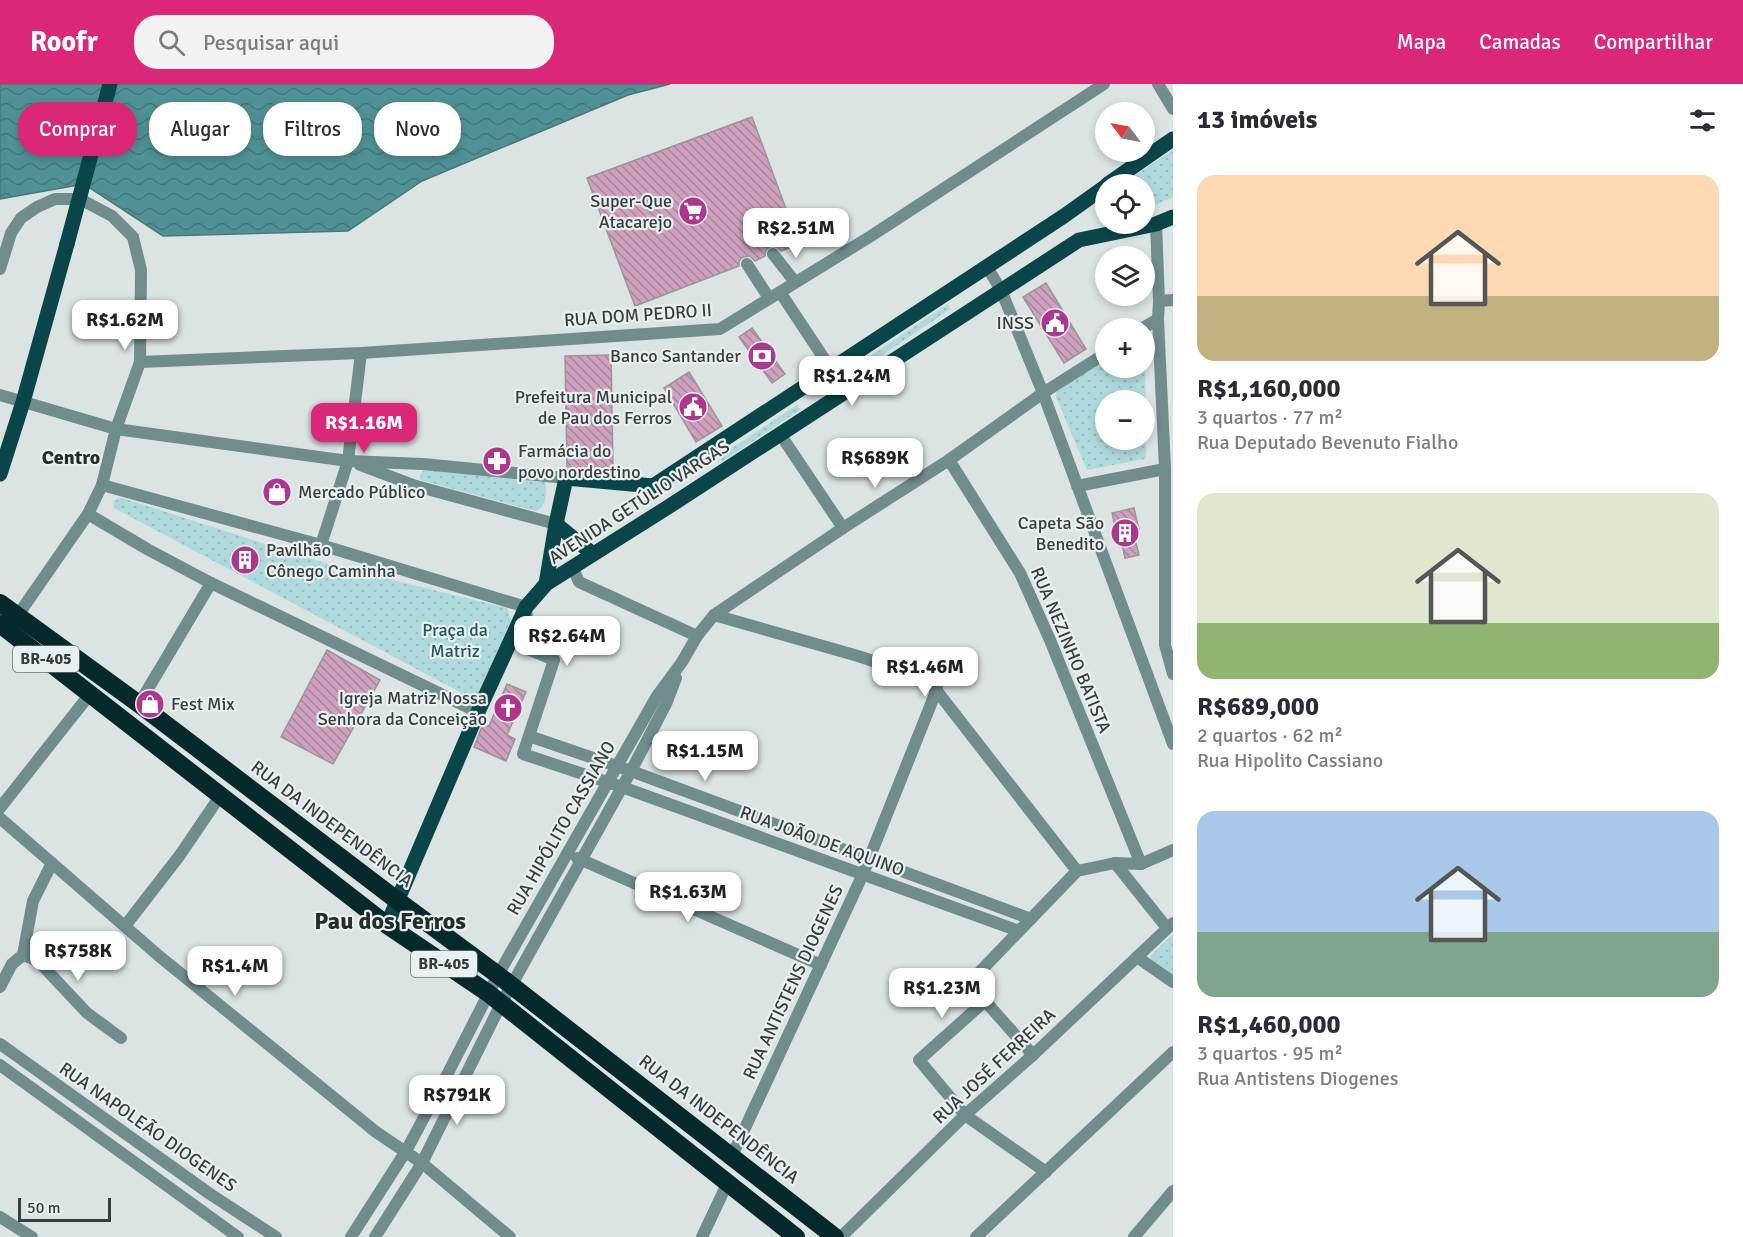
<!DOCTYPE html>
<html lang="pt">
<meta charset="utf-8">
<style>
body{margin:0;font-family:Signika,sans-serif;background:#f2f2f3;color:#2b2b33;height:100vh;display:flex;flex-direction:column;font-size:22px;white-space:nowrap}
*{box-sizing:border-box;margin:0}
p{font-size:20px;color:#7c7c81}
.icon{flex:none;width:33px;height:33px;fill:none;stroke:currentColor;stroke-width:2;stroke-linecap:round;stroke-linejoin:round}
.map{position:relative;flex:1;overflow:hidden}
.drawer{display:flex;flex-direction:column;background:#fff;width:570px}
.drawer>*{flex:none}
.guide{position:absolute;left:18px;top:18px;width:570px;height:54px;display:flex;gap:12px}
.needle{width:39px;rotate:302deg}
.buttons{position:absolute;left:1095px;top:18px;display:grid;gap:12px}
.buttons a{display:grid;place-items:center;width:60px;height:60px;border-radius:50%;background:#fff;box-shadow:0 3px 9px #0003;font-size:30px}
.scale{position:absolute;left:18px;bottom:15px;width:93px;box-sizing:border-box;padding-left:6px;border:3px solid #3a3d3d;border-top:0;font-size:16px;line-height:21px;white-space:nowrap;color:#3a3d3d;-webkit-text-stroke:4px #e9f0f1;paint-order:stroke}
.price{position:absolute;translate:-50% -51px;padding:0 14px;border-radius:12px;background:#fff;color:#222;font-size:20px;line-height:39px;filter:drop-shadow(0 2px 3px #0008)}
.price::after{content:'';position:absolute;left:50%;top:36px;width:18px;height:14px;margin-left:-9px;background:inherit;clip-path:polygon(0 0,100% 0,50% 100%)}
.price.selected{background:#db2777;color:#fff}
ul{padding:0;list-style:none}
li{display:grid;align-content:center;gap:12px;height:318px;padding:0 24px}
li span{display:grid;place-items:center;height:186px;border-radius:18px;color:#555}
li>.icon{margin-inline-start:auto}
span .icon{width:108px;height:108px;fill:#fffc;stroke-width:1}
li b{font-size:26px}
h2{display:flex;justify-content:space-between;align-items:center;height:72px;padding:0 24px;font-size:26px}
.chip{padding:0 21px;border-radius:24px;background:#fff;box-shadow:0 3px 9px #0003;font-size:21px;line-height:54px}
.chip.selected{background:#db2777;color:#fff}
header{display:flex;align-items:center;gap:36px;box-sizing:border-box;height:84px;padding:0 30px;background:#db2777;color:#fff}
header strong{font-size:28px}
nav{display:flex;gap:33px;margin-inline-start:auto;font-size:21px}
.search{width:420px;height:54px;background:#f2f2f3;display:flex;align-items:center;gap:15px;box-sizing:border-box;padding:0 21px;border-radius:24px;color:#7c7c81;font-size:22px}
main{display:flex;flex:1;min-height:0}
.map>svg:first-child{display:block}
</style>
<header>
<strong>Roofr</strong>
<div class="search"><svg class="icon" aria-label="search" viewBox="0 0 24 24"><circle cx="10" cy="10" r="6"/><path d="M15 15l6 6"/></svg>Pesquisar aqui</div>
<nav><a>Mapa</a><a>Camadas</a><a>Compartilhar</a></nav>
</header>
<main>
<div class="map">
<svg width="1173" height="1153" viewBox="0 0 1173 1153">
<defs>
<pattern id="grass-dots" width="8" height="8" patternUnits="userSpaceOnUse" patternTransform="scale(1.5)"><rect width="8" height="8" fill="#afdadd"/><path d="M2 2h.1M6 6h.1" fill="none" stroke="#97bcbf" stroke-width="1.8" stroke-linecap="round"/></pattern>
<pattern id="water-waves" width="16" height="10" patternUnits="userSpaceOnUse" patternTransform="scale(1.5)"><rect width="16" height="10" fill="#4f9195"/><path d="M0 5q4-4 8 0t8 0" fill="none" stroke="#43787b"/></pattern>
<pattern id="building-back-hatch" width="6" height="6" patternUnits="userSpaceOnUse" patternTransform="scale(1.5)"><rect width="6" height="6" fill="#cfa1be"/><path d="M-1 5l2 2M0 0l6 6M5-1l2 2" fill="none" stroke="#a9849c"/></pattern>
</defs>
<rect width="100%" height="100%" fill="#dce3e3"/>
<g fill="url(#grass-dots)" fill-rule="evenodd">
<path d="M1173,66V113L1145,126L1144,100H1122Z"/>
<path d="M948,220L951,225L821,312L818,307Z"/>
<path d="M1145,254L1146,372L1145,375L1087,386L1056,313V308L1105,275L1106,284H1144ZM1106,316H1144V356H1106Z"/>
<path d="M798,320V323L801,325L722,378L719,373Z"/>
<path d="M427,386L545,397C548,407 546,425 535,427L424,397L420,395V391L423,387Z"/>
<path d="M119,413L335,482L507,524L511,536L479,612L473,615L114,424L113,417Z"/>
<path d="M1173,850V891L1152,876L1150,872Z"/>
</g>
<path fill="url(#water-waves)" stroke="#49787b" stroke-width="1.5" d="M0,0H670L628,11L422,97L348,147L163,152L84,100L0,115Z"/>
<g fill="url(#building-back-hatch)" stroke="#9b9598" stroke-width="1.5">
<path d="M752,33L799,160L781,167L777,163L771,162L766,166L765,172L755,177L750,172L743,173L739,177V182L635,222L587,94Z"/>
<path d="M1046,199L1086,265L1064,279L1023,213Z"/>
<path d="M752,244L785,290L772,299L739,253Z"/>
<path d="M611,271L613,383L567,384L565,272Z"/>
<path d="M689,288L722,342L696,358L664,304Z"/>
<path d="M1134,424L1139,446L1133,447L1139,471L1125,474L1120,451H1117L1112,429Z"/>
<circle cx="245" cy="477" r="11"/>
<path d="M327,566L380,596L333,680L281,653Z"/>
<path d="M507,600L526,608L507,651L515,655L506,677L474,663L483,640L489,642Z"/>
</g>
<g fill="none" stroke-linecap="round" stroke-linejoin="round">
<g stroke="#718c8d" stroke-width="12">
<path d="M1158,0L1173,25"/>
<path d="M1156,140L1159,217L1158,235L1165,385V561L1173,590"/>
<path d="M773,170L795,198"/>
<path d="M747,180L769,214"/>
<path d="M987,183L1001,206L1043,309L1173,660"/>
<path d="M0,185L11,149L21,134L37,123L55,115H80L112,132L133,153L141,186L140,278L116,345L102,401L88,430L18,531"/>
<path d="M780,208L831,285"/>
<path d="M1159,217L1173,216"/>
<path d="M1143,244L1158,235"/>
<path d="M140,278L361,269L720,245L871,152L1104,0"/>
<path d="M0,311L116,345L348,377L423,380L566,394"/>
<path d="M780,350L843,444"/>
<path d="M949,376L1020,489L1050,556L1141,780"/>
<path d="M360,381L416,402L556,440"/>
<path d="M102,401L321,461L526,523L528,548L523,563L554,576L523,670L622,703L1019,847"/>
<path d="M1077,402L1165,385"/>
<path d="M88,430L147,465L211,499L478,628"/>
<path d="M321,461L348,377L361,269"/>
<path d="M573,484L579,498L697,552"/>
<path d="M714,531L858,572L885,581L919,584L1077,787"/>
<path d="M139,620L211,499"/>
<path d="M529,652L631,687L1031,835"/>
<path d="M0,724L90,610"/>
<path d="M0,734L159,872L376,1048L422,1079L510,1153"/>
<path d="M577,774L821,881"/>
<path d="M1115,779L1141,780L1173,766"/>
<path d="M1077,787L1115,779L1167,844"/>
<path d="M125,842L180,771L220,712"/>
<path d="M23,871L34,875L40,879L87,929L121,954"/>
<path d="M23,871L33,817L52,779"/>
<path d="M1137,873L1173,898"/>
<path d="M0,903L12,880L23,871"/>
<path d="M985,917L919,976L965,1031L1046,1088"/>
<path d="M0,960L210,1110L276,1153"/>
<path d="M1033,971L969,899L1077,787"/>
<path d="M0,981L238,1153"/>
<path d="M732,1072L863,790L937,605"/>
<path d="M0,1133L32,1153"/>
<path d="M351,1153L406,1067L449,987L498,891L657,612L682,578L697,552L714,531L843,444L949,376L1043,309L1106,269"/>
<path d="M375,1153L422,1079L501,920L631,687L666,620L676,594"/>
<path d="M702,1153L727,1100"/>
<path d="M841,1153L965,1031L1033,971L1173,839"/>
<path d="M976,1153L1173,968"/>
<path d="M1134,1153L1173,1107"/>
</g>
<g stroke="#0a4649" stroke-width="15">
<path d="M1108,100L1173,55"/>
<path d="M0,390L23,318L67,160"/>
<path d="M556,440L593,470"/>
<path d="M546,500L556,440L566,394L653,402L1064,132L1106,102"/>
<path d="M387,841L478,628L526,523L546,500L665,425L1079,156L1156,140L1173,133"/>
</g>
<g stroke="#062a2c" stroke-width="18">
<path d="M0,519L139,620L398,817L498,891L835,1153"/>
<path d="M0,540L387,841L488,909L796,1153"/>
</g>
<path stroke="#0a4649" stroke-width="15" d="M67,160L110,0"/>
</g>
<defs>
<g id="supermarket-disc" transform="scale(1.5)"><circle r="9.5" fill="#ae378e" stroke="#e9f0f1"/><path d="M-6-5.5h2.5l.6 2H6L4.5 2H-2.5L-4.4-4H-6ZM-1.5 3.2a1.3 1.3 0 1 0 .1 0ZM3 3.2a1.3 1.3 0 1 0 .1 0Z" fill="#fff"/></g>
<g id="civic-disc" transform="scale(1.5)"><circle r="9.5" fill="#ae378e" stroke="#e9f0f1"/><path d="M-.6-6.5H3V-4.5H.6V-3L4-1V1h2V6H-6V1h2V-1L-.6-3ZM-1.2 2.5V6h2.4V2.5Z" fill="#fff"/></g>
<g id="bank-disc" transform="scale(1.5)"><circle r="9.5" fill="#ae378e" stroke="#e9f0f1"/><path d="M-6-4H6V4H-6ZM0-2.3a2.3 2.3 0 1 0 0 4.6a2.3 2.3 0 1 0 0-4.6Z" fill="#fff"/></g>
<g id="pharmacy-disc" transform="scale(1.5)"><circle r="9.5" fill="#ae378e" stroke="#e9f0f1"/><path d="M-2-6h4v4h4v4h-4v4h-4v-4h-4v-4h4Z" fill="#fff"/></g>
<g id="shop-disc" transform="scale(1.5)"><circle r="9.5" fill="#ae378e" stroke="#e9f0f1"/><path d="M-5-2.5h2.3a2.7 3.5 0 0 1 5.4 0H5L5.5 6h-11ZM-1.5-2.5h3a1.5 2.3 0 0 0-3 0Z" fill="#fff"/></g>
<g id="building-disc" transform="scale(1.5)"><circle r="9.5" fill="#ae378e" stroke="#e9f0f1"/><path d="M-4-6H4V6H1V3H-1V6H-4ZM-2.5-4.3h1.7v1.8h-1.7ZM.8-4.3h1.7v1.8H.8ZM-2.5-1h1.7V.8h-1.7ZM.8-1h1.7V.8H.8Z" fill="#fff"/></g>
<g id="church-disc" transform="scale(1.5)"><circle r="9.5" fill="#ae378e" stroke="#e9f0f1"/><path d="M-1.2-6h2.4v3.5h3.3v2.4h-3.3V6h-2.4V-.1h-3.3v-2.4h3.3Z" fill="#fff"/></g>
</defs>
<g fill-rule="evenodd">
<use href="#supermarket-disc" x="693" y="127"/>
<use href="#civic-disc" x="1055" y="239"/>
<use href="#bank-disc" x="762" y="272"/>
<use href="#civic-disc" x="693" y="323"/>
<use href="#pharmacy-disc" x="497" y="377"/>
<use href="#shop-disc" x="277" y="408"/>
<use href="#building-disc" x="1125" y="449"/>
<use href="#building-disc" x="245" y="476"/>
<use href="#shop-disc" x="150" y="620"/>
<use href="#church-disc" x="508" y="624"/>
</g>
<g text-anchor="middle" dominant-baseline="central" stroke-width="4.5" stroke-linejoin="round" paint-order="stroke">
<g fill="#e9f0f1" stroke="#6e7373" stroke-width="1.5">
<rect x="13" y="562" width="66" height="26" rx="4.5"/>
<rect x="411" y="867" width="66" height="26" rx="4.5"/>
</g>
<g font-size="16" font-weight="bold" fill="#3a3d3d">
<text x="46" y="575">BR-405</text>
<text x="444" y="880">BR-405</text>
</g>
<g font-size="18" fill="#3a3d3d" stroke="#e9f0f1" text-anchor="end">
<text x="672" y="117">Super-Que<tspan x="672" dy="21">Atacarejo</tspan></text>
<text x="1034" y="239">INSS</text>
<text x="741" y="272">Banco Santander</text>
<text x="672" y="313">Prefeitura Municipal<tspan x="672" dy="21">de Pau dos Ferros</tspan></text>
<text x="518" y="367" text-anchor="start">Farmácia do<tspan x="518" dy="21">povo nordestino</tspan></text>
<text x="298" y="408" text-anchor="start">Mercado Público</text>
<text x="1104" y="439">Capeta São<tspan x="1104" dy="21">Benedito</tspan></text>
<text x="266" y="466" text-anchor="start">Pavilhão<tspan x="266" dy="21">Cônego Caminha</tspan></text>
<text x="487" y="614">Igreja Matriz Nossa<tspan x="487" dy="21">Senhora da Conceição</tspan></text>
<text x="171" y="620" text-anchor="start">Fest Mix</text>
</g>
<g font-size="18" fill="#3a3d3d" stroke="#e9f0f1">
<text transform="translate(638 231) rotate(-4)">RUA DOM PEDRO II</text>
<text transform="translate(639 418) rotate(-33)">AVENIDA GETÚLIO VARGAS</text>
<text transform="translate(1071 566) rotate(67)">RUA NEZINHO BATISTA</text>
<text transform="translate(332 740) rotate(37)">RUA DA INDEPENDÊNCIA</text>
<text transform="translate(561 744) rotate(-60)">RUA HIPÓLITO CASSIANO</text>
<text transform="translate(822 757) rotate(20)">RUA JOÃO DE AQUINO</text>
<text transform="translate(793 898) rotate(-65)">RUA ANTISTENS DIOGENES</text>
<text transform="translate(994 982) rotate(-43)">RUA JOSÉ FERREIRA</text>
<text transform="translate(719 1035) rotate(38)">RUA DA INDEPENDÊNCIA</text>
<text transform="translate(148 1043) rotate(35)">RUA NAPOLEÃO DIOGENES</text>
</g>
<g font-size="18" fill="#1f575b" stroke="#e9f0f1">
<text x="455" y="546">Praça da<tspan x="455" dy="21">Matriz</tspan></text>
</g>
<g font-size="20" font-weight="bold" fill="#262b2b" stroke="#e9f0f1">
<text x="71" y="373">Centro</text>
</g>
<g font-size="24" font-weight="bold" fill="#262b2b" stroke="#e9f0f1">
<text x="390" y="837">Pau dos Ferros</text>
</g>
</g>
</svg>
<div class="buttons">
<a><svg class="needle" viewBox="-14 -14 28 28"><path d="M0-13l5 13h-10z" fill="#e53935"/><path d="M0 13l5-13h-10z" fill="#7c7c81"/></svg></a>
<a><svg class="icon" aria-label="locate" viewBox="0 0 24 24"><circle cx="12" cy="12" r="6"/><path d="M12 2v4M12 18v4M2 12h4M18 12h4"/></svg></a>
<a><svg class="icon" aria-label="layers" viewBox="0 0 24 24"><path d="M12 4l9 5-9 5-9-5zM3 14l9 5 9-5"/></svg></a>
<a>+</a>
<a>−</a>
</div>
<div class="scale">50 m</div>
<b class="price" style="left:796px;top:175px">R$2.51M</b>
<b class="price" style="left:125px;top:267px">R$1.62M</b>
<b class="price" style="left:852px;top:323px">R$1.24M</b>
<b class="price selected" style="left:364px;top:370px">R$1.16M</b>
<b class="price" style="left:875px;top:405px">R$689K</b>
<b class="price" style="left:567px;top:583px">R$2.64M</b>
<b class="price" style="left:925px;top:614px">R$1.46M</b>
<b class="price" style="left:705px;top:698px">R$1.15M</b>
<b class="price" style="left:688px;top:839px">R$1.63M</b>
<b class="price" style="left:78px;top:898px">R$758K</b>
<b class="price" style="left:235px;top:913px">R$1.4M</b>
<b class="price" style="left:942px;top:935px">R$1.23M</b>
<b class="price" style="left:457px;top:1042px">R$791K</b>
<div class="guide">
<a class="chip selected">Comprar</a>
<a class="chip">Alugar</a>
<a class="chip">Filtros</a>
<a class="chip">Novo</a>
</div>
</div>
<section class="drawer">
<h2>13 imóveis<svg class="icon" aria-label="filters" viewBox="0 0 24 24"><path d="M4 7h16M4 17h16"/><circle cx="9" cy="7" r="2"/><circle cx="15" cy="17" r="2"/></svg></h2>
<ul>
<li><span style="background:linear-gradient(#ffd9b3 65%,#c2b280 0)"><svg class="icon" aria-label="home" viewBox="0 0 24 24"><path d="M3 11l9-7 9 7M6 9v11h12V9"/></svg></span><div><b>R$1,160,000</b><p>3 quartos · 77 m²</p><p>Rua Deputado Bevenuto Fialho</p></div></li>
<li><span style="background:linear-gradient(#dfe7d0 70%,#8fb573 0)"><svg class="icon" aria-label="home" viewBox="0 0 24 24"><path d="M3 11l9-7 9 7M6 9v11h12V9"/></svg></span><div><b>R$689,000</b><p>2 quartos · 62 m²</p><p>Rua Hipolito Cassiano</p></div></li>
<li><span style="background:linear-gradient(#a9c7e8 65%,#7fa58c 0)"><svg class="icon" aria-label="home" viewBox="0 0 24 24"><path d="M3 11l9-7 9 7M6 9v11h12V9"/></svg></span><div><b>R$1,460,000</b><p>3 quartos · 95 m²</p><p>Rua Antistens Diogenes</p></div></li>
</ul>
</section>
</main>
